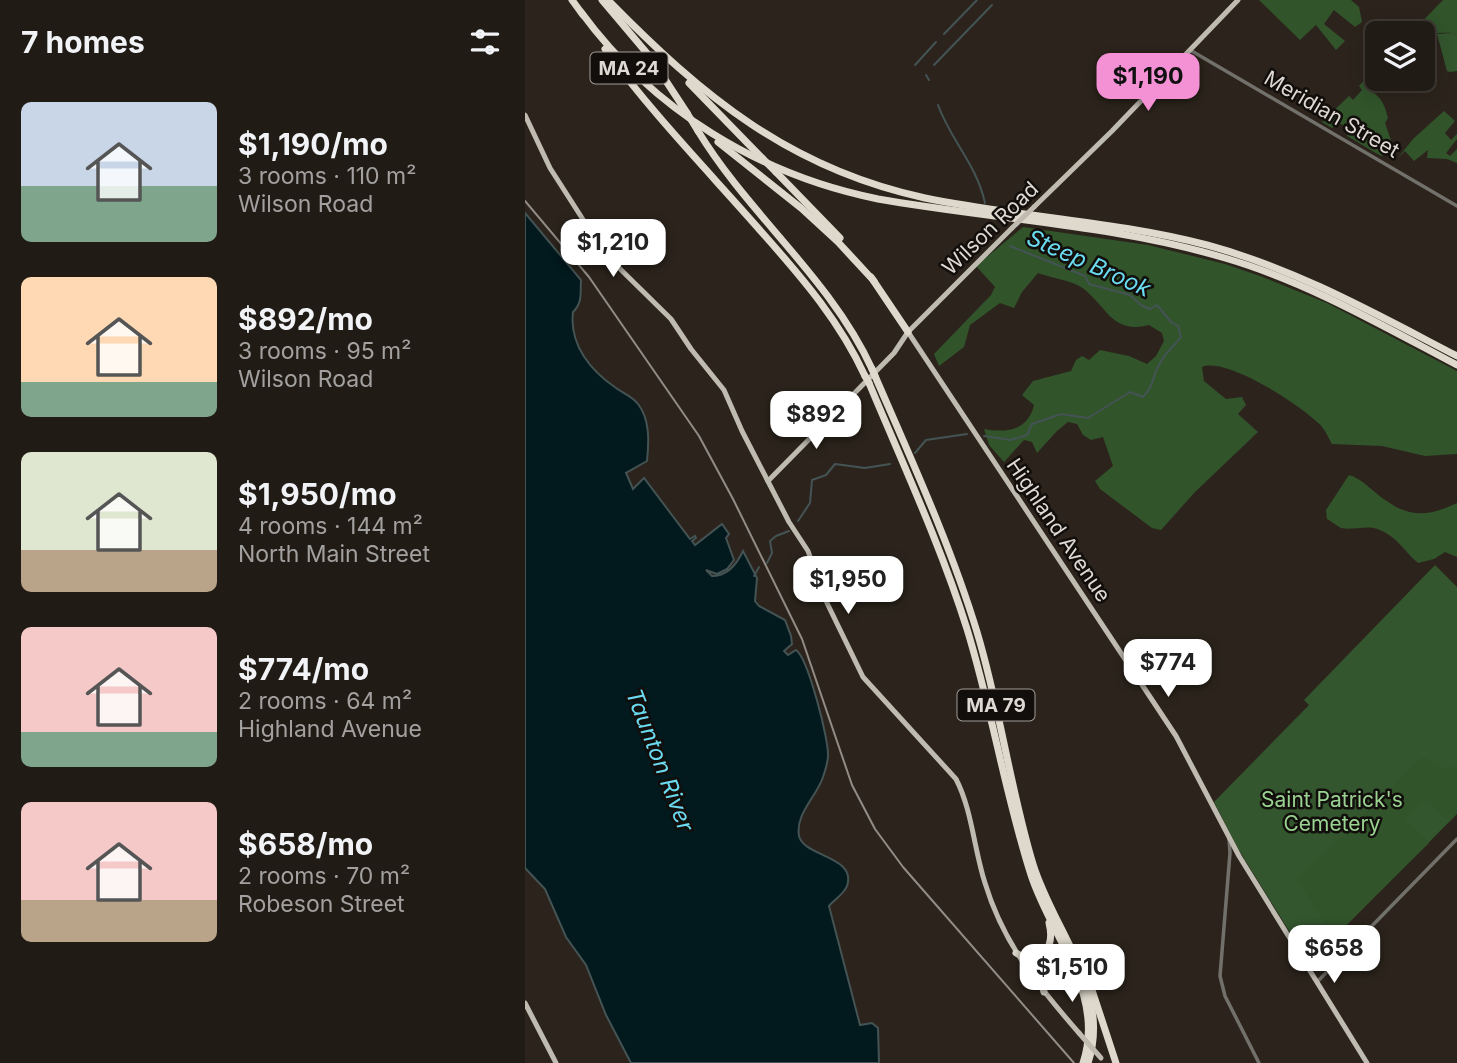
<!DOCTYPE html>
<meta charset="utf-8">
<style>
body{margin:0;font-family:Inter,sans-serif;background:#29241e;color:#f1f3f6;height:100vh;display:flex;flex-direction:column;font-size:26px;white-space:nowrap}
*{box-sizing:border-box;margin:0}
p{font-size:23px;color:#a2a1a0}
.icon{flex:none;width:38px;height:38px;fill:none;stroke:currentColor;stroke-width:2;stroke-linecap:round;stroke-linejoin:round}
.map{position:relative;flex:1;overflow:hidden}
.side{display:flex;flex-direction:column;background:#211b15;width:525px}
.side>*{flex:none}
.fabs{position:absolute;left:840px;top:21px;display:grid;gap:14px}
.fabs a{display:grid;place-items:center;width:70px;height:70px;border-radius:10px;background:#211b15;box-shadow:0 4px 18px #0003,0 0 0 2px #3e3934;font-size:35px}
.price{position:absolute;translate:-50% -60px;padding:0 16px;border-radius:14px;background:#fff;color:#222;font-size:23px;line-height:46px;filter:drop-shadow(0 2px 4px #0008)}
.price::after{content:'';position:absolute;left:50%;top:42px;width:21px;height:16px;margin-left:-10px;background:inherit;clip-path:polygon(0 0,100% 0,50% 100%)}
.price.on{background:#f491d4;color:#111}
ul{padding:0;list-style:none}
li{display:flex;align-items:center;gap:21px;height:175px;padding:0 21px}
li span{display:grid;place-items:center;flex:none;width:196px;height:140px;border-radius:10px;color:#555}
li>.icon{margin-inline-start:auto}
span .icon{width:84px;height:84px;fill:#fffc;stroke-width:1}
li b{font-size:30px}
h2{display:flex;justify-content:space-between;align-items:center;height:84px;padding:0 21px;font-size:30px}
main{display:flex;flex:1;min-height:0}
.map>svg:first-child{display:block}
</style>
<main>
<section class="side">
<h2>7 homes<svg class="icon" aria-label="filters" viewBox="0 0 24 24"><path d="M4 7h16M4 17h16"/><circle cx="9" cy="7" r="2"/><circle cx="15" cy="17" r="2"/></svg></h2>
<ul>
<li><span style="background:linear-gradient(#c9d6e8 60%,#7fa58c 0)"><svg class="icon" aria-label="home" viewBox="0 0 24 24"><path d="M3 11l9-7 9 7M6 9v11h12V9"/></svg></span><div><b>$1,190/mo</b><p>3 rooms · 110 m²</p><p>Wilson Road</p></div></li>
<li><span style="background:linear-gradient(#ffd9b3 75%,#7fa58c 0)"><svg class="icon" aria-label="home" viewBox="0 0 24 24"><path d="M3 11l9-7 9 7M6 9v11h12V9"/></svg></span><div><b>$892/mo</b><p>3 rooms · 95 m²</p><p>Wilson Road</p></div></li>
<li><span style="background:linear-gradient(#dfe7d0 70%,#b9a48a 0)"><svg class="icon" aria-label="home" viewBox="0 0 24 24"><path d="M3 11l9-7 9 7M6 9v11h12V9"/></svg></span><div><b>$1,950/mo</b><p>4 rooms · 144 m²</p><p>North Main Street</p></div></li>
<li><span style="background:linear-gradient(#f6c9c9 75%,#7fa58c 0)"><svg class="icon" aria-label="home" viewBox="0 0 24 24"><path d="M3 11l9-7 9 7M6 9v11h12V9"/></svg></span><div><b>$774/mo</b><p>2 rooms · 64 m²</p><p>Highland Avenue</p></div></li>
<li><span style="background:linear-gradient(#f6c9c9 70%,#b9a48a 0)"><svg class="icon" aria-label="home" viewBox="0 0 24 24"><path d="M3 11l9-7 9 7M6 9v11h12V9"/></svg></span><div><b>$658/mo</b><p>2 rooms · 70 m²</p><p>Robeson Street</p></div></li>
</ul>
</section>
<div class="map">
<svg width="932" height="1063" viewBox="0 0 932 1063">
<rect width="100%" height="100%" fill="#2c241c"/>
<g fill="#33562e">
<path d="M928,33L932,37V71L925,72L922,71L912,34Z"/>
<path d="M910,565L932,587V814L784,963L712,847L689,802L784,705L779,700Z"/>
</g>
<g fill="#31542b">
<path d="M734,0H826L834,7L837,22L830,27L809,10L799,24L820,41L811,50L791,25L775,40Z"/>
<path d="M918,0H932V37L928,33C917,32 906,33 898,40V33H886Z"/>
<path d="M852,67V79H855L847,92C857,97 860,107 863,118L860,123L867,143L863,154L856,156L822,136L825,130L813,122L807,128L797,122L824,96L828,100L837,90L834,86Z"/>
<path d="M919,111L930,121L920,133L926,140L932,134V139L921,153L925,156L932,149V163L922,159L902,158L903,150L889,161L880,151L872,159L888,139Z"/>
<path d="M498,227L623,245L700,264L735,276L802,303L932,371V454L900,456L857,446L807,444C803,437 799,427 792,422C774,404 701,357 677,367L679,381L701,399L717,397L721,405L713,414L733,432L670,492L636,530L627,528L575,489L570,481L588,466L578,437L566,440L558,435L552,424L543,422L532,431L512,453L507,442L499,440L479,462L464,445L459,429C481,433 503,431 509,405L497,395L508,381L546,371L551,360L557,356L564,360L575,350L604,356L622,364L631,356L639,341L637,333L624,325C586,335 581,304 556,287C544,280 526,278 513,273L497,292L489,308L475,303L445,325L439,347L414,366L409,354L466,295L470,287L451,266Z"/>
<path d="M824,475C836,479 841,485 851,493C880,517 899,519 932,503V557L920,552L909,559L893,563C880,552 872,537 855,530C842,524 829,531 816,528C812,526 806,521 802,519L801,510Z"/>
<path d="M898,757L920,769L932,766V813L924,822L904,802L896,803L880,819L904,843L809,937L772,879Z"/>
</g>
<path fill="#02191d" stroke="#445354" stroke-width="2" d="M0,213L56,280C55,293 58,302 48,312C44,345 66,371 91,388C98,393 108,397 113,404C125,419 124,442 122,461L101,473L108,489L119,478L165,539L170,536L171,538L167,541L170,545L197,524L204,534L201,538L209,560L202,569L192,574L181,570L187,576C202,576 212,564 218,551L232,578L230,601L234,606L260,620L266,636L267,644L259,651L263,655L271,650C283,658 304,740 303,756C303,762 300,771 298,777C292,796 270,814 274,836C279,857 332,856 322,886C319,894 309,900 304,906L335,1025L347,1023L353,1028L354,1063H106L81,1015L61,965L41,937L20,889L0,868Z"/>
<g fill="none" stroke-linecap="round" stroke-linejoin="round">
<g stroke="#445354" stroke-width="2">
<path d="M419,34L452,0"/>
<path d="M390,65L411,42"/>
<path d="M409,65L467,5"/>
<path d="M401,75L404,80"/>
<path d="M413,105C426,141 451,163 460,203"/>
<path d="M464,223L466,233"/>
<path d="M459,436L486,440L502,435L507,424L536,414L563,418L605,392L618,397C631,383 626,377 635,363C641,352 649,346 656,337L653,326L646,322L632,305L625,309L616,305L605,295L564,284L560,276L485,246"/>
<path d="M390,453L401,440L442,434"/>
<path d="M273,521L285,503L287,480L301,475L310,464L340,468L365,464"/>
<path d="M242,563L247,553L245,541L251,536L264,531"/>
<path d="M229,576L234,567"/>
</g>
<g stroke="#72706b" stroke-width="3.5">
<path d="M665,50L932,206"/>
<path d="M704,839L705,853L695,976L700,996L734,1063"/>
<path d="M792,982L932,839"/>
</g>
<g stroke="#bfbbb0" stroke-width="5">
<path d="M0,115L25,168L73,243L84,258L146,319L166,349L199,390L217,431L264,522L283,551L302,603L338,677L431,779C447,810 449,849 460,883C478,943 513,986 554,1033"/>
<path d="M509,207L587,131L713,0"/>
<path d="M383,332L651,736L714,856L842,1063"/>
<path d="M243,481L369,353L383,332L487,228"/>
<path d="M0,1003L31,1063"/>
</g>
<g stroke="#ded9cc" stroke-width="7">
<path d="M47,0L58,15"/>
<path d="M77,0L126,58L162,113"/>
<path d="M83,0C177,96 265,169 400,198C493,217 590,221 682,245C771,269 851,314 932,356"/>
<path d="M56,12C128,110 234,175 353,199C467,219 590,225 700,258C782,282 856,325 932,365"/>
<path d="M80,49C128,115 187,175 241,237C279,280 315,322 340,376"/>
<path d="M164,83L237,158"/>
<path d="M173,131C224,215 305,278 347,369"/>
<path d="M193,142L276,208L313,242L349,281"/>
<path d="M251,172L315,238"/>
<path d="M346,277L383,332"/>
<path d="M350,376C386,459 426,546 452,632C475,708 485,788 508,864C528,930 587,991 563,1063"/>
<path d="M344,383C377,462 416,546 442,629C467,710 480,794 506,875C526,937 581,994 558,1063"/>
<path d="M491,953L504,960L515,958"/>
<path d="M505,974C509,952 532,956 524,923"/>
<path d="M567,990L591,1063"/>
<path d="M519,992L514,973L520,961L526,959L533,960L548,975"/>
</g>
<path stroke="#938c86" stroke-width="2" d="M0,201L64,277L174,436L208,499L277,639L327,785L350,829L378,867L549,1063"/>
<g stroke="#bfbbb0" stroke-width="5">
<path d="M487,228L509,207"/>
<path d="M554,1033L576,1058"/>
</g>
<g stroke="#ded9cc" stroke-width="7">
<path d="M162,113L173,131"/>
<path d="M237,158L251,172"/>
<path d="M347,369L350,376"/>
<path d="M340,376L344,383"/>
</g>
</g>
<g text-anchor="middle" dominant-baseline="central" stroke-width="5" stroke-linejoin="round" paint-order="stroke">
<g fill="#120e0b" stroke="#a29c98" stroke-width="2">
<rect x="65.5" y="52.5" width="77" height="31" rx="5"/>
<rect x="432.5" y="689.5" width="77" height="31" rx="5"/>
</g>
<g font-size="19" font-weight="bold" fill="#dfd9d4">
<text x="104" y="68">MA 24</text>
<text x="471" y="705">MA 79</text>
</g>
<g font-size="21" fill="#dfd9d4" stroke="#120e0b">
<text transform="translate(807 114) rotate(30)">Meridian Street</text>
<text transform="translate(465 228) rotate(-44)">Wilson Road</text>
<text transform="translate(534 530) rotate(56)">Highland Avenue</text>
</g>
<g font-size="21" fill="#99d291" stroke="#120e0b">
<text x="807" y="799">Saint Patrick's<tspan x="807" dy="24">Cemetery</tspan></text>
</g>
<g font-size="23" font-style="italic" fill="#6adbf1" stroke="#120e0b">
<text transform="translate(564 263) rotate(24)">Steep Brook</text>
<text transform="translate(135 760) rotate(69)">Taunton River</text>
</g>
</g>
</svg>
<div class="fabs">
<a><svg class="icon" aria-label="layers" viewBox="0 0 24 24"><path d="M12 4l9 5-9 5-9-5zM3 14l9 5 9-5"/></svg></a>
</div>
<b class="price on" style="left:623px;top:113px">$1,190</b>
<b class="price" style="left:88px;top:279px">$1,210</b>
<b class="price" style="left:291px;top:451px">$892</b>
<b class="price" style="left:323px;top:616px">$1,950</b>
<b class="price" style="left:643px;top:699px">$774</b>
<b class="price" style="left:809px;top:985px">$658</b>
<b class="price" style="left:547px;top:1004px">$1,510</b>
</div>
</main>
